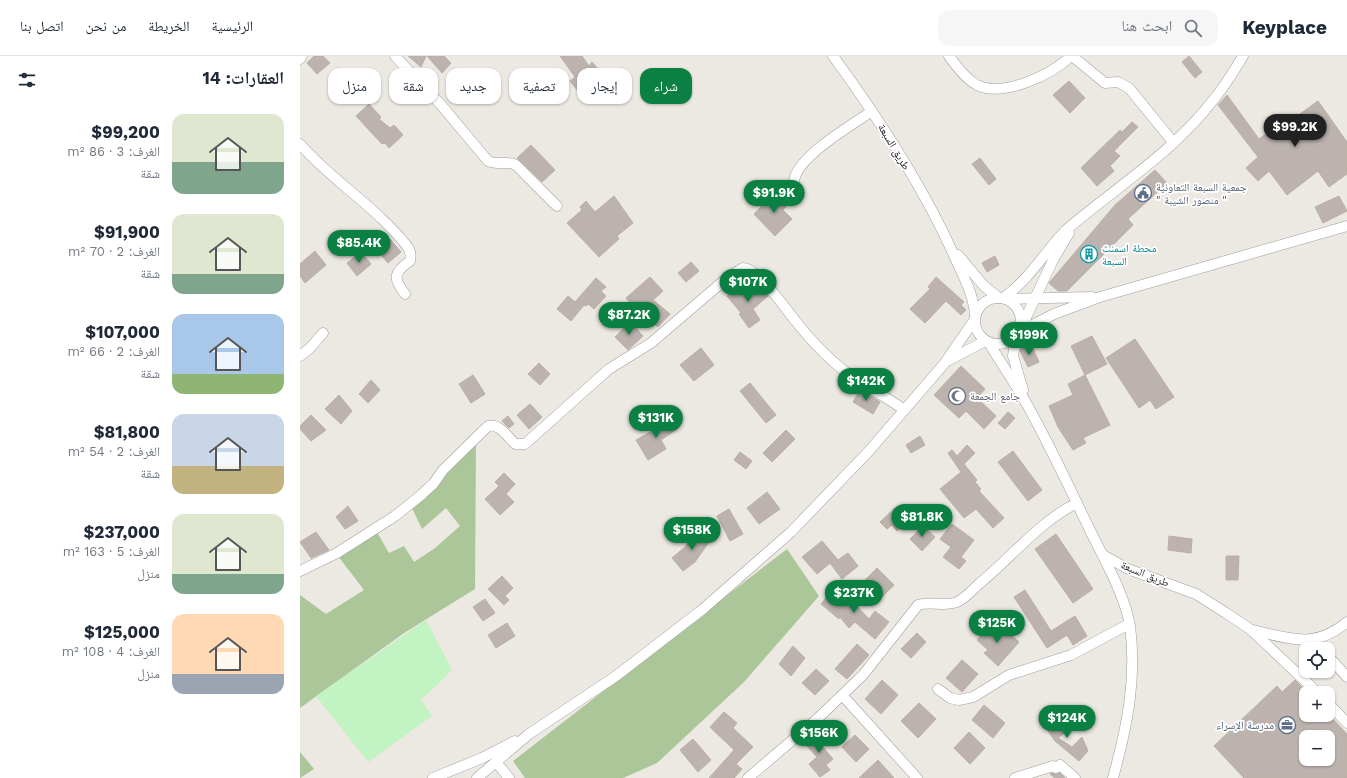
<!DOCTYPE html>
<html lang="ar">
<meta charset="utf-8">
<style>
body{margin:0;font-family:"Work Sans","Noto Naskh Arabic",sans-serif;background:#f6f6f7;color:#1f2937;direction:rtl;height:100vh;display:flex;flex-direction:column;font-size:15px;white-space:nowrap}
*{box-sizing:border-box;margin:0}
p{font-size:13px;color:#747a83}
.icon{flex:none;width:22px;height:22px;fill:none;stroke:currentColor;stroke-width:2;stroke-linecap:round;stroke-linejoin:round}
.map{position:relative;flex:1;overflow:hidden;direction:ltr}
.details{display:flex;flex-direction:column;background:#fff;width:300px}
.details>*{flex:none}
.guide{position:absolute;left:12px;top:12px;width:380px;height:36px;direction:rtl;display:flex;gap:8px}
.fabs{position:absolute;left:999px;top:586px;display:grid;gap:8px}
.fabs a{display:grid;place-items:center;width:36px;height:36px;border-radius:8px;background:#fff;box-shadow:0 1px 3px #0004;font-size:20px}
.price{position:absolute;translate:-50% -34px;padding:0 9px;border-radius:14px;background:#0b8043;color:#fff;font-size:13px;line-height:26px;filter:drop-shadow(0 1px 2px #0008)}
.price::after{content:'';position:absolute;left:50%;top:24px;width:12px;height:9px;margin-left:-6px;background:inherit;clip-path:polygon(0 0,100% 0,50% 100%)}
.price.selected{background:#222;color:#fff}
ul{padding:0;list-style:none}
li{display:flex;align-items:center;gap:12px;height:100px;padding:0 16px}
li span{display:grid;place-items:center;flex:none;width:112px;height:80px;border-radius:12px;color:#555}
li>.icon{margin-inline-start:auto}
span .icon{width:48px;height:48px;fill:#fffc;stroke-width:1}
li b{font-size:17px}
h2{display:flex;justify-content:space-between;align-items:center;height:48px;padding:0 16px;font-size:17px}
.chip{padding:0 14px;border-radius:12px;background:#fff;box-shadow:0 1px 3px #0004;font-size:14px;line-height:36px}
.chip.selected{background:#0b8043;color:#fff}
header{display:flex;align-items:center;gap:24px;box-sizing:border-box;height:56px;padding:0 20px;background:#fff;border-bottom:1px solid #e0e1e3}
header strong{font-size:19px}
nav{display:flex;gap:22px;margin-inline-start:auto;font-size:14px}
.search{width:280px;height:36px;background:#f6f6f7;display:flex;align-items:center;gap:10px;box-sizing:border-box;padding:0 14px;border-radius:12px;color:#747a83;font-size:15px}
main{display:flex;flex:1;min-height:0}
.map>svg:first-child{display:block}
</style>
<header>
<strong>Keyplace</strong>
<div class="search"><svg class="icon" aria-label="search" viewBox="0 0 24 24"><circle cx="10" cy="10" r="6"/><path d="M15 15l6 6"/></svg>ابحث هنا</div>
<nav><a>الرئيسية</a><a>الخريطة</a><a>من نحن</a><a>اتصل بنا</a></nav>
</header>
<main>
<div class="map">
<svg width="1047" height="722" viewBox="0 0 1047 722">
<rect width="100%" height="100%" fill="#ece8e2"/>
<g fill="#abc79a">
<path d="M176,385L175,533L104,577L0,652V539L26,558L64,534L38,500L77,476L89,497L104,490L114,506L135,492L160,470L146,452L122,473L110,448Z"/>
<path d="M487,493L519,540L444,626L357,707L323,722H225L213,705Z"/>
<path d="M0,696L14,713L0,722Z"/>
</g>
<path fill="#c2f3c2" d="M126,564L152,614L121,644L132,660L68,706L16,640Z"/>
<g fill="#bcb3af" stroke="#bcaea6" fill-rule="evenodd">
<path d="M14,0H23L30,7L17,18L7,7Z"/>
<path d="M108,0H126L121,11Z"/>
<path d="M127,0H144L151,7L142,17Z"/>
<path d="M260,0H282L289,10L292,6L307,24L284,43L270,25L275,21Z"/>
<path d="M889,0L902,16L895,22L882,6Z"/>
<path d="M769,25L785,42L770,57L753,39Z"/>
<path d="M927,39L959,83L973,73L975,76L1018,45L1047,86V118L1029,131L1018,115L987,139L969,115L958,125L946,112L958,101L918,49Z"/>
<path d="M69,48L81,61L79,63L90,72L94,69L103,79L89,92L85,87L82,88L56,60Z"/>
<path d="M832,66L838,71L814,95L820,100L810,110L814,115L797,130L781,112L820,74L822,76Z"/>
<path d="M231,89L255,114L242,126L217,102Z"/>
<path d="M680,102L696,123L689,129L672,108Z"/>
<path d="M855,114L867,127L828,163L833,169L767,235H758L749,227L815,149Z"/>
<path d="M476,136L488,148L483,154L492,163L475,180L454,158Z"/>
<path d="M314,140L333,167L317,180L319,183L299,201L267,167L282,154L280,151L286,145L295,156Z"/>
<path d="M1039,140L1047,155L1023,167L1015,151Z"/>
<path d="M90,183L101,196L88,207L77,194Z"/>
<path d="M15,195L26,209L5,227L0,220V208Z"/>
<path d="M61,196L71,208L57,220L47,207Z"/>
<path d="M695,200L699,209L687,216L682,207Z"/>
<path d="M391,206L399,215L386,226L378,217Z"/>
<path d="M350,221L363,235L353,244L370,258L358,271L340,256L339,257L326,242Z"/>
<path d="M636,221L664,246L661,249L666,254L661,259L646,245L625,267L610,253L630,233L628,231Z"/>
<path d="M296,222L306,231L301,235L306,240L294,253L288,248L286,250L284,249L271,265L257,253L268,240L275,246Z"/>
<path d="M457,228L468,240L453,253L460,264L449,272L439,258L441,257L427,240L439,231L445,239Z"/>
<path d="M330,266L343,280L328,294L315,281Z"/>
<path d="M792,280L807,308L785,319L771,290Z"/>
<path d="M835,283L874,341L856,353L850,344L839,352L806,302Z"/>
<path d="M731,288L739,306L728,311L720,295L721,293Z"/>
<path d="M401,292L414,309L394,325L380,309Z"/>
<path d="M239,307L250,318L240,329L228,318Z"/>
<path d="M661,310L685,333L677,342L696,360L684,373L666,355L659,362L634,339Z"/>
<path d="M173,319L185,338L171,347L159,328Z"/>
<path d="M785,319L810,369L783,382L786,387L773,394L758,371L749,350L773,339L768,328Z"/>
<path d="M71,324L80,334L68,347L59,338Z"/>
<path d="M450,327L476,359L466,367L440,335Z"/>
<path d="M560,334L580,346L573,358L553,346Z"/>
<path d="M39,339L52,355L41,368L25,353Z"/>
<path d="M230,348L242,361L229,373L217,359Z"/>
<path d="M708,356L715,362L705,373L698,367Z"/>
<path d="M11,359L26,374L11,385L0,373V370Z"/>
<path d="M208,360L214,368L209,372L202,365Z"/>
<path d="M368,360L377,373L361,384L366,393L348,404L336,384L361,370L359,366Z"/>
<path d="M486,374L495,383L472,406L463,397Z"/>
<path d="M620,380L625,389L611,397L606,389Z"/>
<path d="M667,389L675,397L664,408L677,424L675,426L681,433L679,435L704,462L693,472L676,453L664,462L640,433L661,416L648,397L652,394L657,400Z"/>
<path d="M713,395L742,434L728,445L698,406Z"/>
<path d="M440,396L452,405L446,413L434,404Z"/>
<path d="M204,417L215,428L206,438L214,446L200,459L185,443L199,430L195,426Z"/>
<path d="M467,436L480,453L459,468L447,452Z"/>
<path d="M48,450L58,465L45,473L36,461Z"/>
<path d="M595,452L603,461L598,466L602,470L597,475L592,469L587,473L580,466Z"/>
<path d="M429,453L443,478L430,485L417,460Z"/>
<path d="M652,468L674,484L661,501L666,505L659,513L643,501L651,491L640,483Z"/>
<path d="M623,470L635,481L622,495L610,483Z"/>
<path d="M397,474L411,483L395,506L383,515L372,502L385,491Z"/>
<path d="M16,476L29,494L11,502L0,486Z"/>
<path d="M756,478L793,533L773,547L735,493Z"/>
<path d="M869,480L892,483L891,497L868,494Z"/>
<path d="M522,485L538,504L548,497L558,510L542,523L530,507L517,518L502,501Z"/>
<path d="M926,500H939L938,524H926Z"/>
<path d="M577,512L594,529L580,543L563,526Z"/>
<path d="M202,520L213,532L205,540L209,544L204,549L188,533Z"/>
<path d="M535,531L553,546L569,563L575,555L589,566L575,583L555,566L549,572L540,561L539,563L521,548Z"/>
<path d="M725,534L751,575L775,560L787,580L773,589L767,579L747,592L714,541Z"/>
<path d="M185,543L195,557L183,565L173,551Z"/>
<path d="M207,567L215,580L196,592L188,579Z"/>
<path d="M692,567L707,581L710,578L719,586L698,610L684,597L688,594L677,584Z"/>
<path d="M617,577L626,586L611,602L601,593Z"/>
<path d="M557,588L569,599L547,623L535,613Z"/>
<path d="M493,590L505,602L491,620L479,608Z"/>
<path d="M662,604L678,618L662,636L646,622Z"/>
<path d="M516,613L529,625L515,639L502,627Z"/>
<path d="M582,624L598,639L581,658L565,643Z"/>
<path d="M995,624L1006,635V659H1029L1047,678V722H944L914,690L977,630L982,636ZM1006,681H1028V703H1006Z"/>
<path d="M619,647L636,663L618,682L601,665Z"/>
<path d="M684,649L705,667L693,682L672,664Z"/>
<path d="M424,656L437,667L433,672L453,691L436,708L442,713L434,722H409L434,694L410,671Z"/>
<path d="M761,660L771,672L758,682L772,691L782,681L788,695L779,705L755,685L746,672Z"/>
<path d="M517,675L526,684L521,689L533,703L526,709L530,714L520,721L509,708L517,701L504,687Z"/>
<path d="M669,676L685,692L670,708L654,692Z"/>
<path d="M555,679L569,693L556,706L542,691Z"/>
<path d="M393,683L411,704L398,716L380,694Z"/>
<path d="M578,704L594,722H559Z"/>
<path d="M752,717H760L765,722H755L750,718Z"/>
</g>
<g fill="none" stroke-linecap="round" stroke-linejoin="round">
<g stroke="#9f9f9f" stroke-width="11">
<g id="minor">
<path d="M95,0L142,50L188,105C197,110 206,104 216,109L257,150"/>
<path d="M533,0C580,64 625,133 657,206C665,224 674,240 675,260"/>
<path d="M649,0C656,10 666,23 677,29C704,42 752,18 771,0"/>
<path d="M772,0L805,27L818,26L829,32L873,86"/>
<path d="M0,3L2,0"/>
<path d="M0,88C24,116 55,137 82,163C91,172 102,182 109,193C111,197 111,200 110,205C93,217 93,222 105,238"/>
<path d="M494,136C494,131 493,125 495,121C502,98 552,69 572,55"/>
<path d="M658,199L684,230L699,242"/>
<circle cx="698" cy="265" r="23"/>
<path d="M703,242C729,224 744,197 766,174C815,132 874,96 914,43C925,30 934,15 943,0"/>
<path d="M706,243L792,241"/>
<path d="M722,270L753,204L769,177"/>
<path d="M719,276L754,258L800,241L1047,170"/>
<path d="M716,281L713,300L723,334"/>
<path d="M689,287C702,309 718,331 730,354C751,392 769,431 788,470C802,500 825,538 830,570C837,623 827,671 813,722"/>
<path d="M0,300L10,292L23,277"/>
<path d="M649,304L685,285"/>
<path d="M803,499L828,513L896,538L926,557L950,573L1018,637"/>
<path d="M0,515L37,497L95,460L120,440L134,427L143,414L188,370C199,367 208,381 215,388H225L309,313L351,287L427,222L443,212C458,212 484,251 494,263C511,285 531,306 554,322C570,333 588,342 603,353"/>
<path d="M952,574C989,582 1014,594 1047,566"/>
<path d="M1013,584L1021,593"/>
<path d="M1028,600L1047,621"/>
<path d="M638,633L650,642L659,644L673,641L709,619L771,599L829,568"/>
<path d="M543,640L617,722"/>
<path d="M1028,647L1047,667"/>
<path d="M196,706L209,722"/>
<path d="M133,722L182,702L215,685"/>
<path d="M177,722L229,678L316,620L403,553L491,476L569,395L644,308L675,263"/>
<path d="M448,722L516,664L563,619L618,549C631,545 645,551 657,546C666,542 673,533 680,527C712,501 740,465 777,447"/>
<path d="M715,722L753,710L756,712L760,709L775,722"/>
</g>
</g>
<use href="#minor" stroke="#fff" stroke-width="10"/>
</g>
<defs>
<g id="civic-ring" transform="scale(0.9)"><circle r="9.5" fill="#fff" stroke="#5c6f8a" stroke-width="1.5"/><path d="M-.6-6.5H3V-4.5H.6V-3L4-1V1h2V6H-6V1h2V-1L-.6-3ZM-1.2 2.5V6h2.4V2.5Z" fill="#5c6f8a"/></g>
<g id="building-ring" transform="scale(0.9)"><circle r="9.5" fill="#fff" stroke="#0f9aa8" stroke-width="1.5"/><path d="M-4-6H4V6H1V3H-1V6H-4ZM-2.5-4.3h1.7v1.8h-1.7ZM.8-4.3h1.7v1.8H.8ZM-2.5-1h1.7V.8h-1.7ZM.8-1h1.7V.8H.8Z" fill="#0f9aa8"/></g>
<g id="mosque-ring" transform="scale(0.9)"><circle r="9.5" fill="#fff" stroke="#6b7280" stroke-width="1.5"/><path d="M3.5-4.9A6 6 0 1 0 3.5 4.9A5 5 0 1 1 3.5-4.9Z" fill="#6b7280"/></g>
<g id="office-ring" transform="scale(0.9)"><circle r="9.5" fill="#fff" stroke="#5c6f8a" stroke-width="1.5"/><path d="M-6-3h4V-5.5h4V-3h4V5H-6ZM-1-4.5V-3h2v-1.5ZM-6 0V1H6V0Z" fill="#5c6f8a"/></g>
</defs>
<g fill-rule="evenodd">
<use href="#civic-ring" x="843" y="137"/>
<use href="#building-ring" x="789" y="198"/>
<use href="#mosque-ring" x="657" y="340"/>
<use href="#office-ring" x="987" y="669"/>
</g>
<g text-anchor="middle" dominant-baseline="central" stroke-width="3.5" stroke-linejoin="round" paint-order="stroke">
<g font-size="11" fill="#1b1b1b" stroke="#fff">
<text transform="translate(594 91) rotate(59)">طريق السبعة</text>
<text transform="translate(845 518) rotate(22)">طريق السبعة</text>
</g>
<g font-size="11" fill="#4e5e75" stroke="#fff" text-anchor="start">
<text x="856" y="131">جمعية السبعة التعاونية<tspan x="856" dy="13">" منصور الشيبة "</tspan></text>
<text x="974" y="669" text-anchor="end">مدرسة الإسراء</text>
</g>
<g font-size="11" fill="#0d838f" stroke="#fff" text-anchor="start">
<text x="802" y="192">محطة اسمنت<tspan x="802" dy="13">السبعة</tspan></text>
</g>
<g font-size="11" fill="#5b616d" stroke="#fff" text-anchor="start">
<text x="670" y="340">جامع الجمعة</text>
</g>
</g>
</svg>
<div class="fabs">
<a><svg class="icon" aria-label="locate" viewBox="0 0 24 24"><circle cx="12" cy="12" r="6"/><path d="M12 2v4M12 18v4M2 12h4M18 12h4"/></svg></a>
<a>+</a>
<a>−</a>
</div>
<b class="price selected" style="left:995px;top:92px">$99.2K</b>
<b class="price" style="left:474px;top:158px">$91.9K</b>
<b class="price" style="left:59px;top:208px">$85.4K</b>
<b class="price" style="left:448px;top:247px">$107K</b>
<b class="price" style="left:329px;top:280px">$87.2K</b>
<b class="price" style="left:729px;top:300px">$199K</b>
<b class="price" style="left:566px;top:346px">$142K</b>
<b class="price" style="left:356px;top:383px">$131K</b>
<b class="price" style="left:622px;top:482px">$81.8K</b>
<b class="price" style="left:392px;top:495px">$158K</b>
<b class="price" style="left:554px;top:558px">$237K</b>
<b class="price" style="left:697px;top:588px">$125K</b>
<b class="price" style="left:767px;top:683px">$124K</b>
<b class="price" style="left:519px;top:698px">$156K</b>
<div class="guide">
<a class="chip selected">شراء</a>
<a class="chip">إيجار</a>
<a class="chip">تصفية</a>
<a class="chip">جديد</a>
<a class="chip">شقة</a>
<a class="chip">منزل</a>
</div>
</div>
<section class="details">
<h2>العقارات: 14<svg class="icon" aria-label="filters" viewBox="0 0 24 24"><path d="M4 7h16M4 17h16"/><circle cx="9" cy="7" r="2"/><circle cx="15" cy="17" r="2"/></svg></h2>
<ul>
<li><span style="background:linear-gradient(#dfe7d0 60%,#7fa58c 0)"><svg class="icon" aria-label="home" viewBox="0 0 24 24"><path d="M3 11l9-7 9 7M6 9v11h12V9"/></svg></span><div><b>$99,200</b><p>الغرف: 3 · 86 m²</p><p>شقة</p></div></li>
<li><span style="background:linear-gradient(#dfe7d0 75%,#7fa58c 0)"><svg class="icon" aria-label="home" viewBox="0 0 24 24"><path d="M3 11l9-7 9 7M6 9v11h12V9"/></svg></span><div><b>$91,900</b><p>الغرف: 2 · 70 m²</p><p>شقة</p></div></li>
<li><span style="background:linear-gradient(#a9c7e8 75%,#8fb573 0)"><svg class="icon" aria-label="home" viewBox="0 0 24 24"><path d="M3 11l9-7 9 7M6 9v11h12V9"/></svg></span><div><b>$107,000</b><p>الغرف: 2 · 66 m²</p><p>شقة</p></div></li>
<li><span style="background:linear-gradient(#c9d6e8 65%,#c2b280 0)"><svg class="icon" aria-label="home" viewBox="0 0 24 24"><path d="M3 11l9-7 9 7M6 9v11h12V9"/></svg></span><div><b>$81,800</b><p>الغرف: 2 · 54 m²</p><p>شقة</p></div></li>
<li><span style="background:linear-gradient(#dfe7d0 75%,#7fa58c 0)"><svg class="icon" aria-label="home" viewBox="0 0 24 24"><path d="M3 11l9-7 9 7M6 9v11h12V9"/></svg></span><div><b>$237,000</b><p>الغرف: 5 · 163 m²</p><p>منزل</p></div></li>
<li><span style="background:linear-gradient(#ffd9b3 75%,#9aa5b1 0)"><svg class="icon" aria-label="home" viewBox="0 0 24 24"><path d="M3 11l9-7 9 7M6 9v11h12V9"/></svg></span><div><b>$125,000</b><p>الغرف: 4 · 108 m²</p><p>منزل</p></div></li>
</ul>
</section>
</main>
